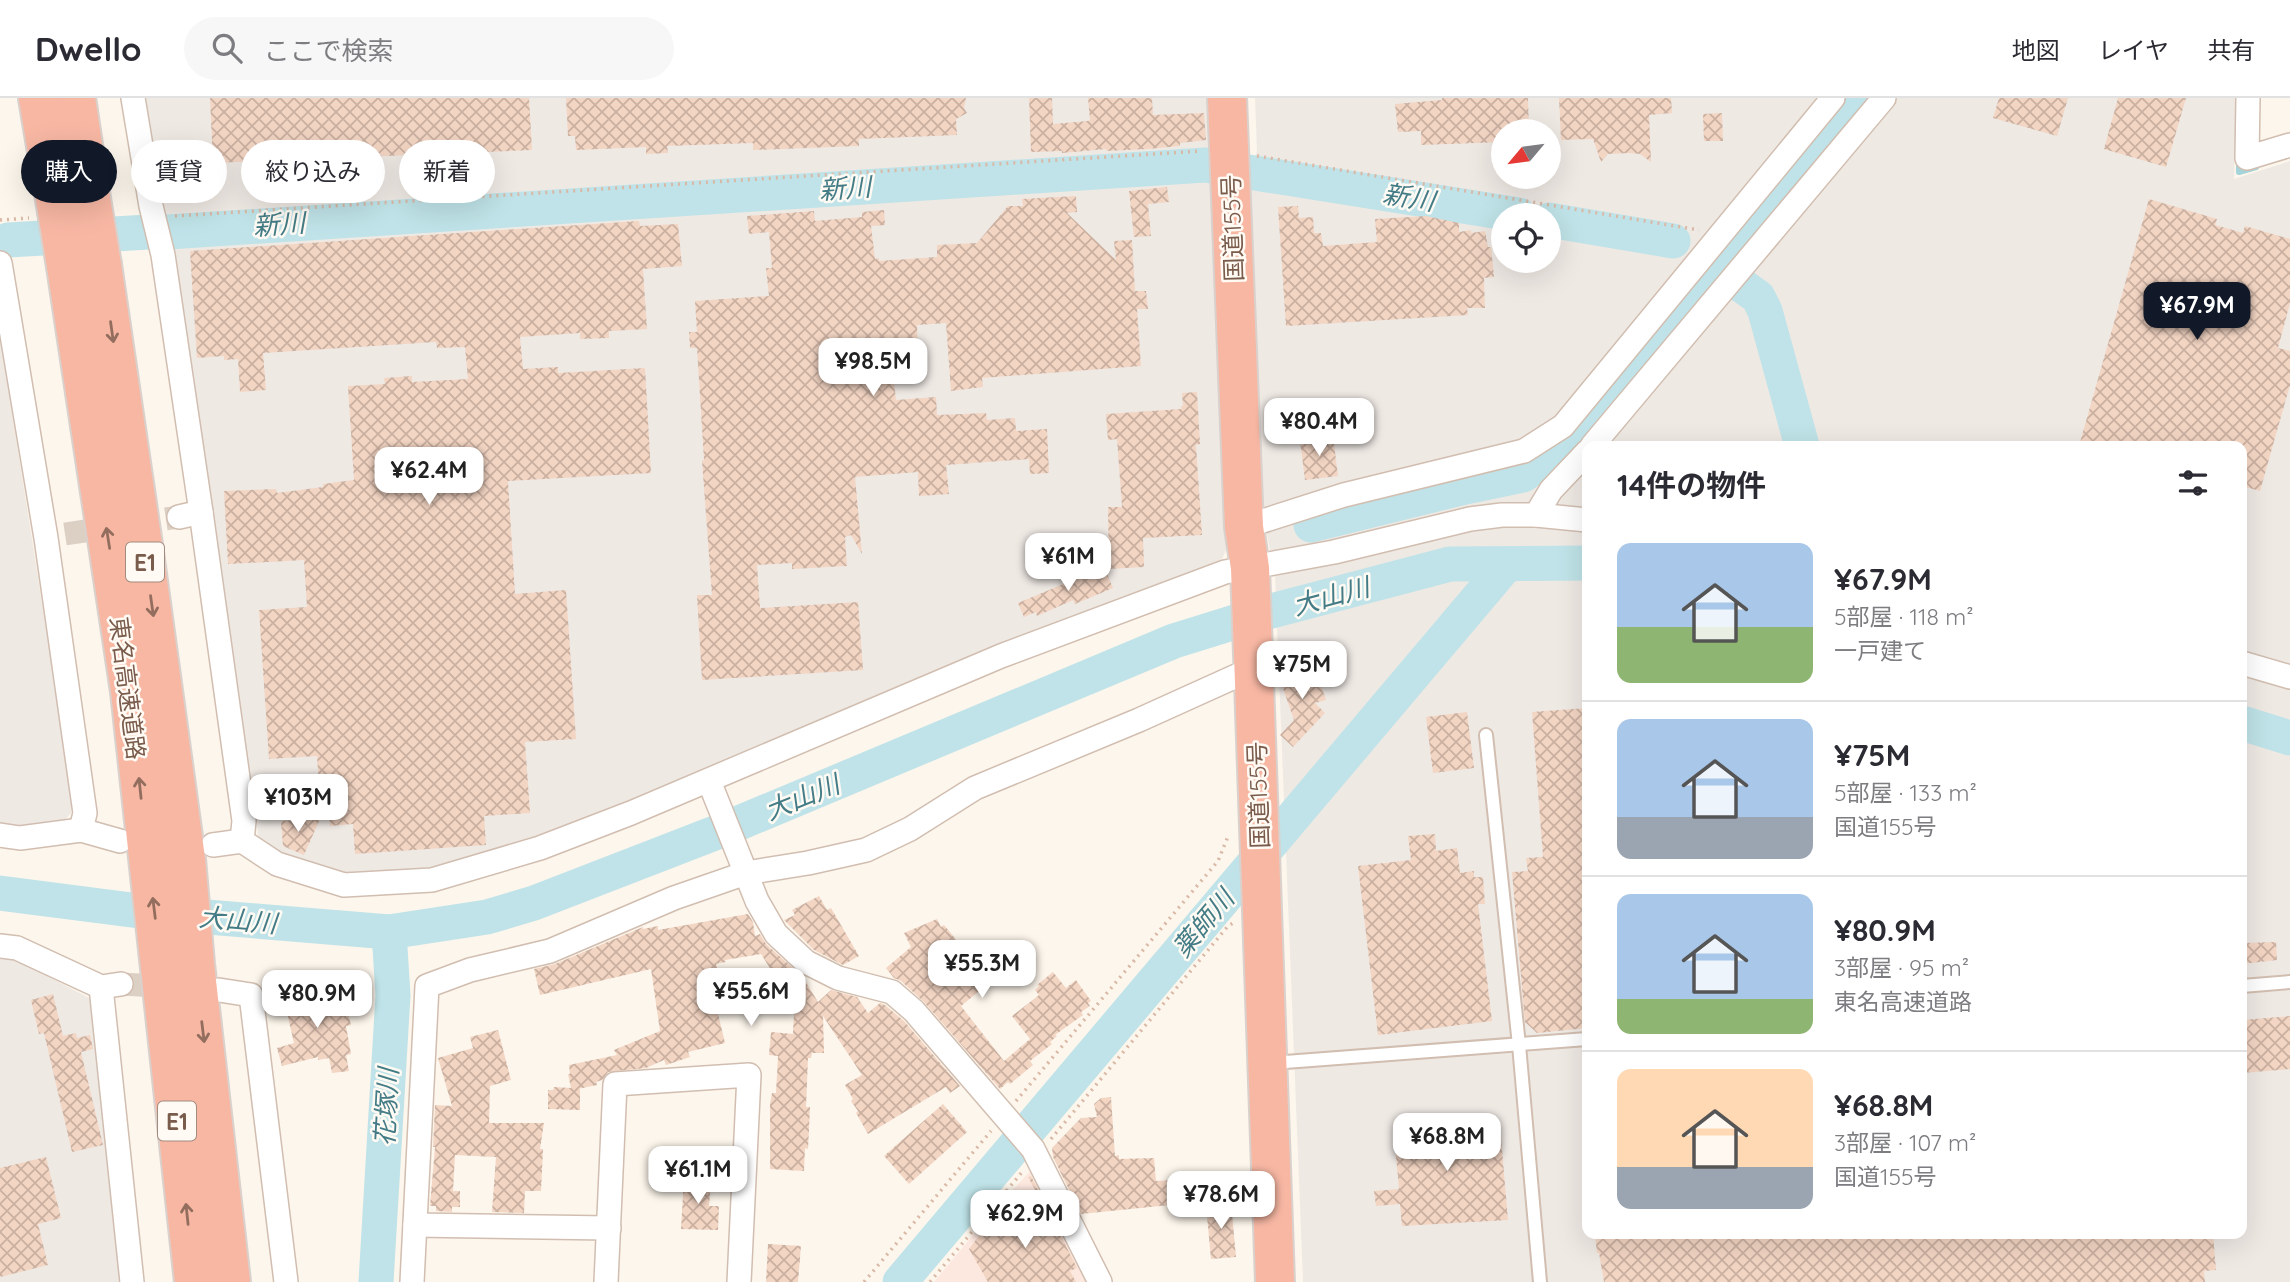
<!DOCTYPE html>
<html lang="ja">
<meta charset="utf-8">
<style>
body{margin:0;font-family:Quicksand,"Noto Sans JP",sans-serif;background:#f7f7f7;color:#2b2b33;height:100vh;display:flex;flex-direction:column;font-size:26px;white-space:nowrap}
*{box-sizing:border-box;margin:0}
p{font-size:23px;color:#7c7c81}
.icon{flex:none;width:38px;height:38px;fill:none;stroke:currentColor;stroke-width:2;stroke-linecap:round;stroke-linejoin:round}
.map{position:relative;flex:1;overflow:hidden}
.sheet{position:absolute;left:1582px;top:343px;width:665px;height:798px;display:flex;flex-direction:column;background:#fff;border-radius:14px;box-shadow:0 7px 28px #0002}
.sheet>*{flex:none}
.top-card{position:absolute;left:21px;top:42px;width:665px;height:63px;display:flex;gap:14px}
.needle{width:46px;rotate:241deg}
.fabs{position:absolute;left:1491px;top:21px;display:grid;gap:14px}
.fabs a{display:grid;place-items:center;width:70px;height:70px;border-radius:50%;background:#fff;box-shadow:0 7px 28px #0002;font-size:35px}
.price{position:absolute;translate:-50% -60px;padding:0 16px;border-radius:14px;background:#fff;color:#222;font-size:23px;line-height:46px;filter:drop-shadow(0 2px 4px #0008)}
.price::after{content:'';position:absolute;left:50%;top:42px;width:21px;height:16px;margin-left:-10px;background:inherit;clip-path:polygon(0 0,100% 0,50% 100%)}
.price.active{background:#111827;color:#fff}
ul{padding:0;list-style:none}
li{display:flex;align-items:center;gap:21px;height:175px;padding:0 35px}
li+li{border-top:2px solid #e1e1e2}
li span{display:grid;place-items:center;flex:none;width:196px;height:140px;border-radius:14px;color:#555}
li>.icon{margin-inline-start:auto}
span .icon{width:84px;height:84px;fill:#fffc;stroke-width:1}
li b{font-size:30px}
h2{display:flex;justify-content:space-between;align-items:center;height:84px;padding:0 35px;font-size:30px}
.pill{padding:0 24px;border-radius:32px;background:#fff;box-shadow:0 7px 28px #0002;font-size:24px;line-height:63px}
.pill.active{background:#111827;color:#fff}
header{display:flex;align-items:center;gap:42px;box-sizing:border-box;height:98px;padding:0 35px;background:#fff;border-bottom:2px solid #e1e1e2}
header strong{font-size:33px}
nav{display:flex;gap:38px;margin-inline-start:auto;font-size:24px}
.search{width:490px;height:63px;background:#f7f7f7;display:flex;align-items:center;gap:18px;box-sizing:border-box;padding:0 24px;border-radius:38px;color:#7c7c81;font-size:26px}
.map>svg:first-child{display:block}
</style>
<header>
<strong>Dwello</strong>
<div class="search"><svg class="icon" aria-label="search" viewBox="0 0 24 24"><circle cx="10" cy="10" r="6"/><path d="M15 15l6 6"/></svg>ここで検索</div>
<nav><a>地図</a><a>レイヤ</a><a>共有</a></nav>
</header>
<div class="map">
<svg width="2290" height="1184" viewBox="0 0 2290 1184">
<defs>
<pattern id="building-cross-hatch" width="8" height="8" patternUnits="userSpaceOnUse" patternTransform="scale(1.75)"><rect width="8" height="8" fill="#f3d5c3"/><path d="M0 0l8 8M0 8l8-8" fill="none" stroke="#cab0a1"/></pattern>
</defs>
<rect width="100%" height="100%" fill="#fdf6ec"/>
<path fill="#fde8e0" d="M1036,1067L1094,1184H934L992,1114Z"/>
<g fill="#efe9e4" fill-rule="evenodd">
<path d="M141,0H1208L1228,448L1222,461L675,687L629,708L426,773L346,780L314,770L259,743L213,409L174,153L161,113Z"/>
<path d="M1255,0H2237L2234,81L2290,63V1184H1303L1275,476L1263,417L1255,409L1243,97L1257,53ZM1503,33H1549V79H1503ZM1503,117H1549V163H1503ZM1587,348H2242V1136H1587Z"/>
<path d="M0,238L72,696L71,715L63,724L44,731L0,728Z"/>
<path d="M0,859L15,861L89,900L98,911L124,1184H0Z"/>
</g>
<g fill="none" stroke-linecap="round" stroke-linejoin="round">
<path stroke="#a5d3da" stroke-width="6" d="M2239,61V74L2256,69"/>
<g stroke="#bfe3e8" stroke-width="35">
<path d="M1549,122L1673,143"/>
<path d="M168,134L1205,67L1519,117"/>
<path d="M8,142L149,134"/>
<path d="M1741,187L1758,199L1765,213L1802,348"/>
<path d="M1311,427L1465,389L1523,377L1570,343L1856,0"/>
<path d="M2242,625L2290,640"/>
<path d="M0,795L147,814L389,834L487,819L534,805L720,733L1174,543L1264,515L1450,466L1587,465"/>
<path d="M376,1184L393,897L389,834"/>
<path d="M900,1184L1507,466"/>
</g>
</g>
<g fill="url(#building-cross-hatch)">
<path d="M210,0H529L532,52L213,65Z"/>
<path d="M566,0H966L964,10L967,15L956,21L957,37L859,41V48L753,52V45L667,48L668,55L646,56V49L576,52L575,38H568Z"/>
<path d="M1029,0H1052L1053,26L1088,23L1090,22L1088,0H1152L1153,17L1204,15L1206,42L1180,45V48L1148,51L1107,53L1106,51L1062,55V53L1031,54Z"/>
<path d="M1442,0H1528L1529,33H1503V44L1421,47V33L1398,34L1395,6L1442,2Z"/>
<path d="M1559,0H1671L1672,15L1649,17L1651,64L1640,56L1630,55L1608,56L1601,64L1593,41L1561,42Z"/>
<path d="M1999,0H2068L2057,38L1993,20Z"/>
<path d="M2118,0H2186L2166,69L2104,51Z"/>
<path d="M1722,15L1723,43H1704L1703,16Z"/>
<path d="M1167,89L1169,104L1148,106L1151,138L1134,139L1129,93Z"/>
<path d="M1076,98L1077,114L1067,115L1116,162L1114,143L1132,142L1135,193H1146L1148,211H1137L1141,268L982,280L983,289L951,293L946,225L917,227L918,254L891,256L896,302L936,299L937,317L986,315L987,322L1015,320L1016,333L1047,331L1049,375L1030,376L1029,361L946,367L949,396L919,398L918,374L855,379L862,456L851,437L845,439L847,468L792,471V465L757,467L760,510L858,504L863,572L702,582L697,497H712L702,363L704,362L697,250H690L689,234H697L695,203L769,198L766,170H772L769,134L749,136L747,118L814,113L815,123L862,119V114L884,112L885,127L871,128L875,161L879,160V163L937,159V147L977,145L1008,108H1023L1022,101Z"/>
<path d="M2149,101L2217,121L2215,127L2243,135L2245,128L2290,141V205L2278,250L2290,253V287L2260,393L2242,388V348H2079Z"/>
<path d="M1298,108L1299,120L1313,119L1314,135H1321L1323,148L1377,144L1375,121L1426,118L1459,125V134L1471,132V135L1485,133L1488,149H1491L1494,179L1484,180L1485,210H1467L1468,217L1286,228L1278,109Z"/>
<path d="M639,123L640,128L678,126L682,168L643,171L647,231L609,233V240L580,241V235L520,239L523,271L558,269V275L645,270L651,375L508,383L515,496L566,492L576,641L525,644L530,715L484,718L486,747L355,756L353,726L330,728L328,701L321,718L317,658L269,661L259,512L307,509L304,462L228,466L224,393L276,391L277,395L323,389V386L354,382L348,288L385,286L384,280L412,278V284L468,281L465,249L437,250L436,244L263,255L266,292L240,294L238,261L224,262V258L197,260L190,153Z"/>
<path d="M1197,294L1200,346L1196,347L1202,437L1143,440L1144,469L1109,471L1108,409H1122L1117,341L1108,342L1106,316L1181,311V308H1183L1182,295Z"/>
<path d="M1333,338L1338,378L1305,382L1300,343Z"/>
<path d="M1104,469L1113,490L1075,506L1073,502L1037,518L1036,514L1024,519L1018,505Z"/>
<path d="M1313,564L1326,602L1315,605L1325,615L1293,649L1280,637L1294,622L1279,579Z"/>
<path d="M1587,610V930L1537,935L1525,924L1512,774L1528,773L1526,760L1543,759L1532,614Z"/>
<path d="M1467,614L1474,670L1433,675L1426,619Z"/>
<path d="M320,721L304,757L283,748L281,723Z"/>
<path d="M1435,736L1436,753L1457,750L1460,775L1474,773V779H1483L1485,806H1478L1492,923L1378,937L1358,768L1411,762L1408,738Z"/>
<path d="M819,798L827,812L831,810L859,858L843,867L814,852L784,822L795,817L792,812Z"/>
<path d="M748,816L753,824L755,838L760,836L766,846L802,878L818,904L831,892L857,899L868,915L880,905L885,907L904,923L960,988L950,995L946,989L868,1036L856,1015L858,1013L851,1003L853,1001L845,987L862,977L823,918L824,955H812L811,960H808L806,1009H810L809,1032L808,1051L805,1050L804,1073L770,1071V1006L772,995H776L778,958L769,957L771,934L793,936L794,914L774,881L776,880L761,856L725,862L726,864L716,866L720,880L710,882L725,945L688,954L690,959L666,967L664,962L646,970L608,974L602,982L596,984L597,987L578,991H580V1012L548,1011V992H553L554,989L571,990L568,976H570L569,967L617,957L614,952L660,933L651,871L540,897L534,871L555,866L643,829V831L658,828V832Z"/>
<path d="M937,821L941,829L944,827L988,880L980,887L983,890L961,908L1004,963L1030,941L1012,918L1039,897L1035,892L1039,888L1037,887L1053,874L1066,890L1076,882L1091,903L1088,905L1090,908L1081,914L1083,917L1055,937L1057,938L1050,944L1052,946L1030,963L1033,967L1010,986L1008,984L1000,991L924,904L901,883L894,880L886,870L911,849L904,835Z"/>
<path d="M2276,844L2277,862L2242,866V845Z"/>
<path d="M312,892L315,897L344,899L351,927L346,928L351,956L346,957L349,973L332,975L329,960L318,962V959L282,968L277,950L294,945L285,906L288,905L286,896Z"/>
<path d="M53,896L63,938L76,935L77,940L90,937L93,951L81,954L103,1047L72,1054L44,935L39,936L31,902Z"/>
<path d="M2290,918V971L2242,975V922Z"/>
<path d="M498,932L511,982L490,988L489,1025H544L540,1051H543L541,1093H525L524,1115L492,1114L496,1059L455,1057L453,1093H460V1109H452V1114L436,1113V1108H430L435,1049H433L435,1007L452,1008L438,960L473,950L470,939Z"/>
<path d="M1111,999L1115,1058L1119,1057V1061L1154,1060L1156,1083L1176,1082L1180,1106L1081,1116L1053,1059L1052,1050L1081,1020L1097,1019L1094,1006L1101,1000Z"/>
<path d="M943,1006L967,1034L909,1086L884,1058Z"/>
<path d="M1460,1018L1461,1031L1500,1028L1508,1122L1402,1128L1400,1106L1376,1108L1374,1093L1399,1091L1393,1024Z"/>
<path d="M46,1059L61,1120L38,1126L48,1167L0,1179V1070Z"/>
<path d="M1237,1073L1238,1103H1217L1216,1074Z"/>
<path d="M1031,1078L1077,1170L1070,1173L1076,1184H988L969,1151L982,1134L1043,1106L1028,1079Z"/>
<path d="M684,1080L711,1082L709,1108H719L718,1132L681,1131Z"/>
<path d="M1231,1105L1236,1159L1211,1161L1206,1107Z"/>
<path d="M1601,1136H2213L2216,1172L2204,1173L2205,1184H1604L1599,1155H1597L1595,1137Z"/>
<path d="M768,1146L801,1148L798,1184H766Z"/>
</g>
<g fill="none" stroke-linecap="round" stroke-linejoin="round">
<g stroke="#dcd0c4" stroke-width="23" stroke-dasharray="23 11" stroke-linecap="butt">
<path d="M65,436L179,419"/>
<path d="M121,886L174,889"/>
</g>
<g stroke="#d1beb0" stroke-width="16">
<g id="lane">
<path d="M1486,637L1519,947L1540,1184"/>
<path d="M2242,888L2290,884"/>
<path d="M1272,965L1587,941"/>
</g>
</g>
<g stroke="#d1beb0" stroke-width="26">
<g id="street">
<path d="M133,0L151,108L163,157L201,414L244,723L242,743"/>
<path d="M2248,0L2247,60L2290,47"/>
<path d="M0,165L46,440L85,715L81,732"/>
<path d="M1592,348L1884,0"/>
<path d="M1536,417L1587,422"/>
<path d="M179,419L201,414"/>
<path d="M1244,429L1344,397L1524,353L1563,328L1833,0"/>
<path d="M2242,565L2290,579"/>
<path d="M709,683L757,803L776,836L806,864L838,880L892,894L914,913L1033,1051L1100,1184"/>
<path d="M0,737L20,740L81,732L120,743"/>
<path d="M213,747L242,743L277,766L344,787L432,782L540,750L631,715L1001,558L1225,474L1334,454L1470,421L1502,417H1536L1551,392L1587,354"/>
<path d="M0,848L17,850L101,889L121,886"/>
<path d="M101,889L132,1184"/>
<path d="M219,892L251,897L286,1184"/>
<path d="M415,1127L609,1130"/>
<path d="M412,1184L427,888L470,872L550,853L674,800L746,775L808,765L866,752L910,731L975,690L1139,622L1254,570"/>
<path d="M606,1184L615,986L749,977L739,1184"/>
</g>
</g>
<g stroke="#dad1cd" stroke-width="42">
<g id="highway">
<path d="M38,0L57,113"/>
<path d="M76,0L92,107"/>
<path d="M1227,0L1244,429L1250,470L1275,1184"/>
<path d="M102,167L143,447L186,761L195,866L231,1184"/>
<path d="M66,168L130,593L194,1184"/>
</g>
</g>
<g stroke="#d9b8a5" stroke-width="3.5" stroke-dasharray="2 5" stroke-linecap="butt">
<path d="M1257,58L1699,132"/>
<path d="M175,118L1201,53"/>
<path d="M0,122L29,120"/>
<path d="M1016,1003L1218,763L1229,736"/>
<path d="M1051,1041L1228,828L1233,825"/>
<path d="M864,1184L991,1033"/>
<path d="M930,1184L1023,1073"/>
</g>
<use href="#lane" stroke="#fff" stroke-width="12"/>
<use href="#street" stroke="#fff" stroke-width="23"/>
<use href="#highway" stroke="#f7b7a3" stroke-width="38"/>
<g stroke="#dad1cd" stroke-width="42" stroke-linecap="butt">
<g id="highway-bridge">
<path d="M92,107L102,167"/>
<path d="M57,113L66,168"/>
</g>
</g>
<use href="#highway-bridge" stroke="#f7b7a3" stroke-width="38"/>
</g>
<defs><path id="oneway-shaft" d="M-6 0H5M1.5-3L5.5 0L1.5 3" fill="none" stroke-width="1.6" stroke-linecap="round" stroke-linejoin="round" transform="scale(1.75)"/></defs>
<g stroke="#936e5e">
<use href="#oneway-shaft" transform="translate(112 234) rotate(82)"/>
<use href="#oneway-shaft" transform="translate(108 440) rotate(-99)"/>
<use href="#oneway-shaft" transform="translate(152 508) rotate(82)"/>
<use href="#oneway-shaft" transform="translate(140 690) rotate(-96)"/>
<use href="#oneway-shaft" transform="translate(154 810) rotate(-97)"/>
<use href="#oneway-shaft" transform="translate(203 934) rotate(83)"/>
<use href="#oneway-shaft" transform="translate(187 1116) rotate(-96)"/>
</g>
<g text-anchor="middle" dominant-baseline="central" stroke-width="5" stroke-linejoin="round" paint-order="stroke">
<g fill="#fffaf3" stroke="#a28b7f" stroke-width="2">
<rect x="126" y="444.5" width="38" height="39" rx="5"/>
<rect x="158" y="1003.5" width="38" height="39" rx="5"/>
</g>
<g font-size="23" font-weight="bold" fill="#7a5c4d">
<text x="145" y="464">E1</text>
<text x="177" y="1023">E1</text>
</g>
<g font-size="24" fill="#7a5c4d" stroke="#fffaf3">
<text transform="translate(1232 130) rotate(-92)">国道155号</text>
<text transform="translate(128 590) rotate(83)">東名高速道路</text>
<text transform="translate(1258 697) rotate(-92)">国道155号</text>
</g>
<g font-size="26" font-style="italic" fill="#437c86" stroke="#fffaf3">
<text transform="translate(845 90) rotate(-4)">新川</text>
<text transform="translate(1409 99) rotate(9)">新川</text>
<text transform="translate(279 126) rotate(-4)">新川</text>
<text transform="translate(1331 498) rotate(-15)">大山川</text>
<text transform="translate(802 699) rotate(-22)">大山川</text>
<text transform="translate(238 822) rotate(5)">大山川</text>
<text transform="translate(1203 825) rotate(-50)">薬師川</text>
<text transform="translate(386 1009) rotate(-87)">花塚川</text>
</g>
</g>
</svg>
<div class="fabs">
<a><svg class="needle" viewBox="-14 -14 28 28"><path d="M0-13l5 13h-10z" fill="#e53935"/><path d="M0 13l5-13h-10z" fill="#7c7c81"/></svg></a>
<a><svg class="icon" aria-label="locate" viewBox="0 0 24 24"><circle cx="12" cy="12" r="6"/><path d="M12 2v4M12 18v4M2 12h4M18 12h4"/></svg></a>
</div>
<b class="price active" style="left:2197px;top:244px">¥67.9M</b>
<b class="price" style="left:873px;top:300px">¥98.5M</b>
<b class="price" style="left:1319px;top:360px">¥80.4M</b>
<b class="price" style="left:429px;top:409px">¥62.4M</b>
<b class="price" style="left:1068px;top:495px">¥61M</b>
<b class="price" style="left:1302px;top:603px">¥75M</b>
<b class="price" style="left:298px;top:736px">¥103M</b>
<b class="price" style="left:982px;top:902px">¥55.3M</b>
<b class="price" style="left:751px;top:930px">¥55.6M</b>
<b class="price" style="left:317px;top:932px">¥80.9M</b>
<b class="price" style="left:1447px;top:1075px">¥68.8M</b>
<b class="price" style="left:698px;top:1108px">¥61.1M</b>
<b class="price" style="left:1221px;top:1133px">¥78.6M</b>
<b class="price" style="left:1025px;top:1152px">¥62.9M</b>
<div class="top-card">
<a class="pill active">購入</a>
<a class="pill">賃貸</a>
<a class="pill">絞り込み</a>
<a class="pill">新着</a>
</div>
<section class="sheet">
<h2>14件の物件<svg class="icon" aria-label="filters" viewBox="0 0 24 24"><path d="M4 7h16M4 17h16"/><circle cx="9" cy="7" r="2"/><circle cx="15" cy="17" r="2"/></svg></h2>
<ul>
<li><span style="background:linear-gradient(#a9c7e8 60%,#8fb573 0)"><svg class="icon" aria-label="home" viewBox="0 0 24 24"><path d="M3 11l9-7 9 7M6 9v11h12V9"/></svg></span><div><b>¥67.9M</b><p>5部屋 · 118 m²</p><p>一戸建て</p></div></li>
<li><span style="background:linear-gradient(#a9c7e8 70%,#9aa5b1 0)"><svg class="icon" aria-label="home" viewBox="0 0 24 24"><path d="M3 11l9-7 9 7M6 9v11h12V9"/></svg></span><div><b>¥75M</b><p>5部屋 · 133 m²</p><p>国道155号</p></div></li>
<li><span style="background:linear-gradient(#a9c7e8 75%,#8fb573 0)"><svg class="icon" aria-label="home" viewBox="0 0 24 24"><path d="M3 11l9-7 9 7M6 9v11h12V9"/></svg></span><div><b>¥80.9M</b><p>3部屋 · 95 m²</p><p>東名高速道路</p></div></li>
<li><span style="background:linear-gradient(#ffd9b3 70%,#9aa5b1 0)"><svg class="icon" aria-label="home" viewBox="0 0 24 24"><path d="M3 11l9-7 9 7M6 9v11h12V9"/></svg></span><div><b>¥68.8M</b><p>3部屋 · 107 m²</p><p>国道155号</p></div></li>
</ul>
</section>
</div>
